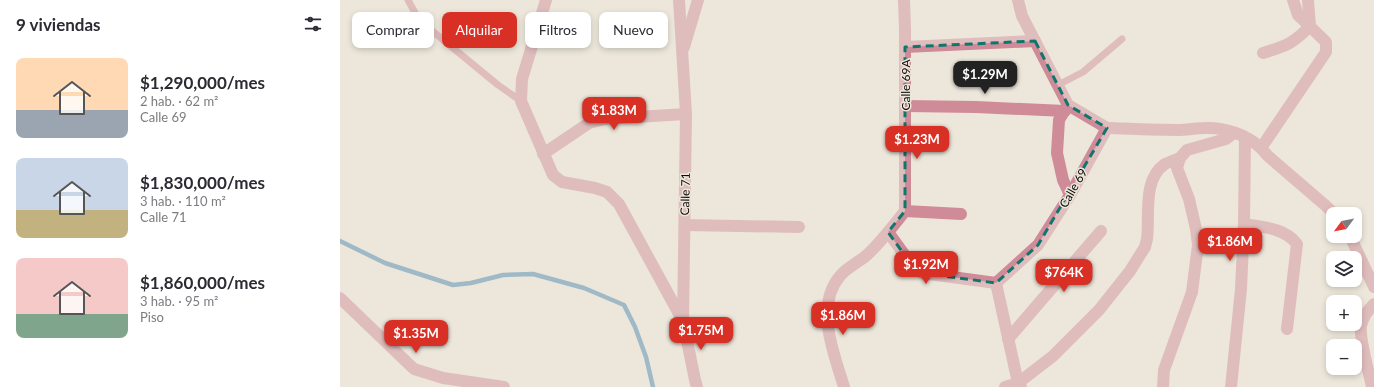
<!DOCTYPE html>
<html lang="es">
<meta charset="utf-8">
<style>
body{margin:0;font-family:Lato,sans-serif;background:#f2f2f3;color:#2b2b33;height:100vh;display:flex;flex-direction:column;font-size:15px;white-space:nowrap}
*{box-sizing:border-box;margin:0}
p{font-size:13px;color:#7c7c81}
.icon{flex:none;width:22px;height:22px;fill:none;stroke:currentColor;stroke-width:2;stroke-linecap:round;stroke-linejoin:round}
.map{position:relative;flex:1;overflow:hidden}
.panel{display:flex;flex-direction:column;background:#fff;width:340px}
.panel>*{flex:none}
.guide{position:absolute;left:12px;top:12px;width:380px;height:36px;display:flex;gap:8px}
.needle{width:26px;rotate:238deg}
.tools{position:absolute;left:986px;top:207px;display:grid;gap:8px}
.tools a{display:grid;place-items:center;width:36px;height:36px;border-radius:8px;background:#fff;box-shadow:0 2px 6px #0003;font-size:20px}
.price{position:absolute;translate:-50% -34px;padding:0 9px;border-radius:8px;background:#d93025;color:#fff;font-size:13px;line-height:26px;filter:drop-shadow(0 1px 2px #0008)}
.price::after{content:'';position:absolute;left:50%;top:24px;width:12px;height:9px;margin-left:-6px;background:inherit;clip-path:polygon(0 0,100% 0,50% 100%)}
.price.active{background:#222;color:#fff}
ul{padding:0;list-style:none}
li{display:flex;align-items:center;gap:12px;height:100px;padding:0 16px}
li span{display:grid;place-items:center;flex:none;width:112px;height:80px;border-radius:8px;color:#555}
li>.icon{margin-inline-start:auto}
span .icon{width:48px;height:48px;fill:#fffc;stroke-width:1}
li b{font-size:17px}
h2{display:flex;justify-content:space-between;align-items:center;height:48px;padding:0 16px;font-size:17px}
.chip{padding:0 14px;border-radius:8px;background:#fff;box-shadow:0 2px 6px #0003;font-size:14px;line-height:36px}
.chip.active{background:#d93025;color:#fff}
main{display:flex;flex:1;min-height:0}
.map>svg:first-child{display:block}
</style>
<main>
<section class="panel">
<h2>9 viviendas<svg class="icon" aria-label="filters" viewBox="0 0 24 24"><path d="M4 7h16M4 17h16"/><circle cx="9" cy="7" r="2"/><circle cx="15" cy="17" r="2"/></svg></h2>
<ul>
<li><span style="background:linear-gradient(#ffd9b3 65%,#9aa5b1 0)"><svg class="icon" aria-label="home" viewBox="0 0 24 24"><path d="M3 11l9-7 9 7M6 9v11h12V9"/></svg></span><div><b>$1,290,000/mes</b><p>2 hab. · 62 m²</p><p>Calle 69</p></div></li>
<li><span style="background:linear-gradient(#c9d6e8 65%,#c2b280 0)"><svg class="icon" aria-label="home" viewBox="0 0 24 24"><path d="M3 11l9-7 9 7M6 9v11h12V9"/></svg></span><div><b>$1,830,000/mes</b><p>3 hab. · 110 m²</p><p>Calle 71</p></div></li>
<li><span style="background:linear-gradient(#f6c9c9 70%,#7fa58c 0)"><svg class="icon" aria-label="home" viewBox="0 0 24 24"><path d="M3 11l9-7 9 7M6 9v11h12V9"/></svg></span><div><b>$1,860,000/mes</b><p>3 hab. · 95 m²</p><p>Piso</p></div></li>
</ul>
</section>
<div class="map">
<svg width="1034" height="387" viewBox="0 0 1034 387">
<rect width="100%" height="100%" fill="#ede7db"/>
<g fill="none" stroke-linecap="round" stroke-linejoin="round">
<path stroke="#4282af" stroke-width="4.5" d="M0,241L45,263L113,285L131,283L163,275L193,274L244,288L284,305L295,327L306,357L313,387"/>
<g stroke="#d08b99" stroke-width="7">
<path d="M68,0L79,20L158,85L181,101"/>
<path d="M718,85L743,72L782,39"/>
</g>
<g stroke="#d08b99" stroke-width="12">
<path d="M206,0L182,79L181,101L213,175L222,182L255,188L267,192L279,204L343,321"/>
<path d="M339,0L346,114L343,321L355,380L357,387"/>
<path d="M678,0L682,16L728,105L767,128L730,195L698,245L656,283L678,383L681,387"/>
<path d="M953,0L958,15L986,42V52L921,148L928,156L986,206L994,214"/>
<path d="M344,47L358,0"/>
<path d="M565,47L695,41"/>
<path d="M923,53C945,46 953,44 970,26L968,0"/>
<path d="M728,105L719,120L717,153L723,180L730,195"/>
<path d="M565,106L636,107L725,111"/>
<path d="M767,128C791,129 814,130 838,130C847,130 856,128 865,128C885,127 907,135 921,148"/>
<path d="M203,154L249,123L264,119L346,114"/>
<path d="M565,211L621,214"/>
<path d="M904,224C923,227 945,228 957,244L947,329"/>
<path d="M345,225L459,227"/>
<path d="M548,232L574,268L582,273L656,283"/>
<path d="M1010,236L1034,287"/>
<path d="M0,298L74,369L103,378L164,387"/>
<path d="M668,339L761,231"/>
<path d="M504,387C494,353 474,307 500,276C506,268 519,262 527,255C541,242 553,226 565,211V29L564,0"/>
<path d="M665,387L678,383L713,356L759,310L790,271L805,247L807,239C810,217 802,179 825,164C829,162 835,160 840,158"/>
<path d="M823,387L824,370L852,292L858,245L856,229L849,199L837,168L840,158L847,150L886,139L894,133"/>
<path d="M891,387L901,289L904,224L905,138"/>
<path d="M1032,387C1029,372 1019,339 1021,326C1023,317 1028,310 1034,304"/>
</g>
</g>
<path d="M0 0H1034V387H0ZM695,41L728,105L767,128L698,245L656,283L582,273L574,268L548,232L565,211V47Z" fill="#ede7db" fill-opacity=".55" fill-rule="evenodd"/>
<path fill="none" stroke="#0f766e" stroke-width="3" stroke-dasharray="8 5" stroke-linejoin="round" d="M695,41L728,105L767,128L698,245L656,283L582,273L574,268L548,232L565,211V47Z"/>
<g text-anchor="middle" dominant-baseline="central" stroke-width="3" stroke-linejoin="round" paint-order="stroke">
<g font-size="12" fill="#0d0b08" stroke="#ede7db">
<text transform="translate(565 85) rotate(-90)">Calle 69A</text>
<text transform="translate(733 188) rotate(-60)">Calle 69</text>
<text transform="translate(345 194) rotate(-89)">Calle 71</text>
</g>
</g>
</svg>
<div class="tools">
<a><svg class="needle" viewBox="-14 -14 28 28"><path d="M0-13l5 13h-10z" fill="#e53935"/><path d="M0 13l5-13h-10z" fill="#7c7c81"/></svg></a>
<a><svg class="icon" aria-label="layers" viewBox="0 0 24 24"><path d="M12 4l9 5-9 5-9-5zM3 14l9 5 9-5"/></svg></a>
<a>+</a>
<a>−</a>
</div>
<b class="price active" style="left:645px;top:95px">$1.29M</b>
<b class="price" style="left:274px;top:131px">$1.83M</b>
<b class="price" style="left:577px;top:160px">$1.23M</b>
<b class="price" style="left:890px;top:262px">$1.86M</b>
<b class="price" style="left:586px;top:285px">$1.92M</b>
<b class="price" style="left:724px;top:293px">$764K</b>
<b class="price" style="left:503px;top:336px">$1.86M</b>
<b class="price" style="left:361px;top:351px">$1.75M</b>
<b class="price" style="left:76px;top:354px">$1.35M</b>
<div class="guide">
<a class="chip">Comprar</a>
<a class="chip active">Alquilar</a>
<a class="chip">Filtros</a>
<a class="chip">Nuevo</a>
</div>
</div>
</main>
